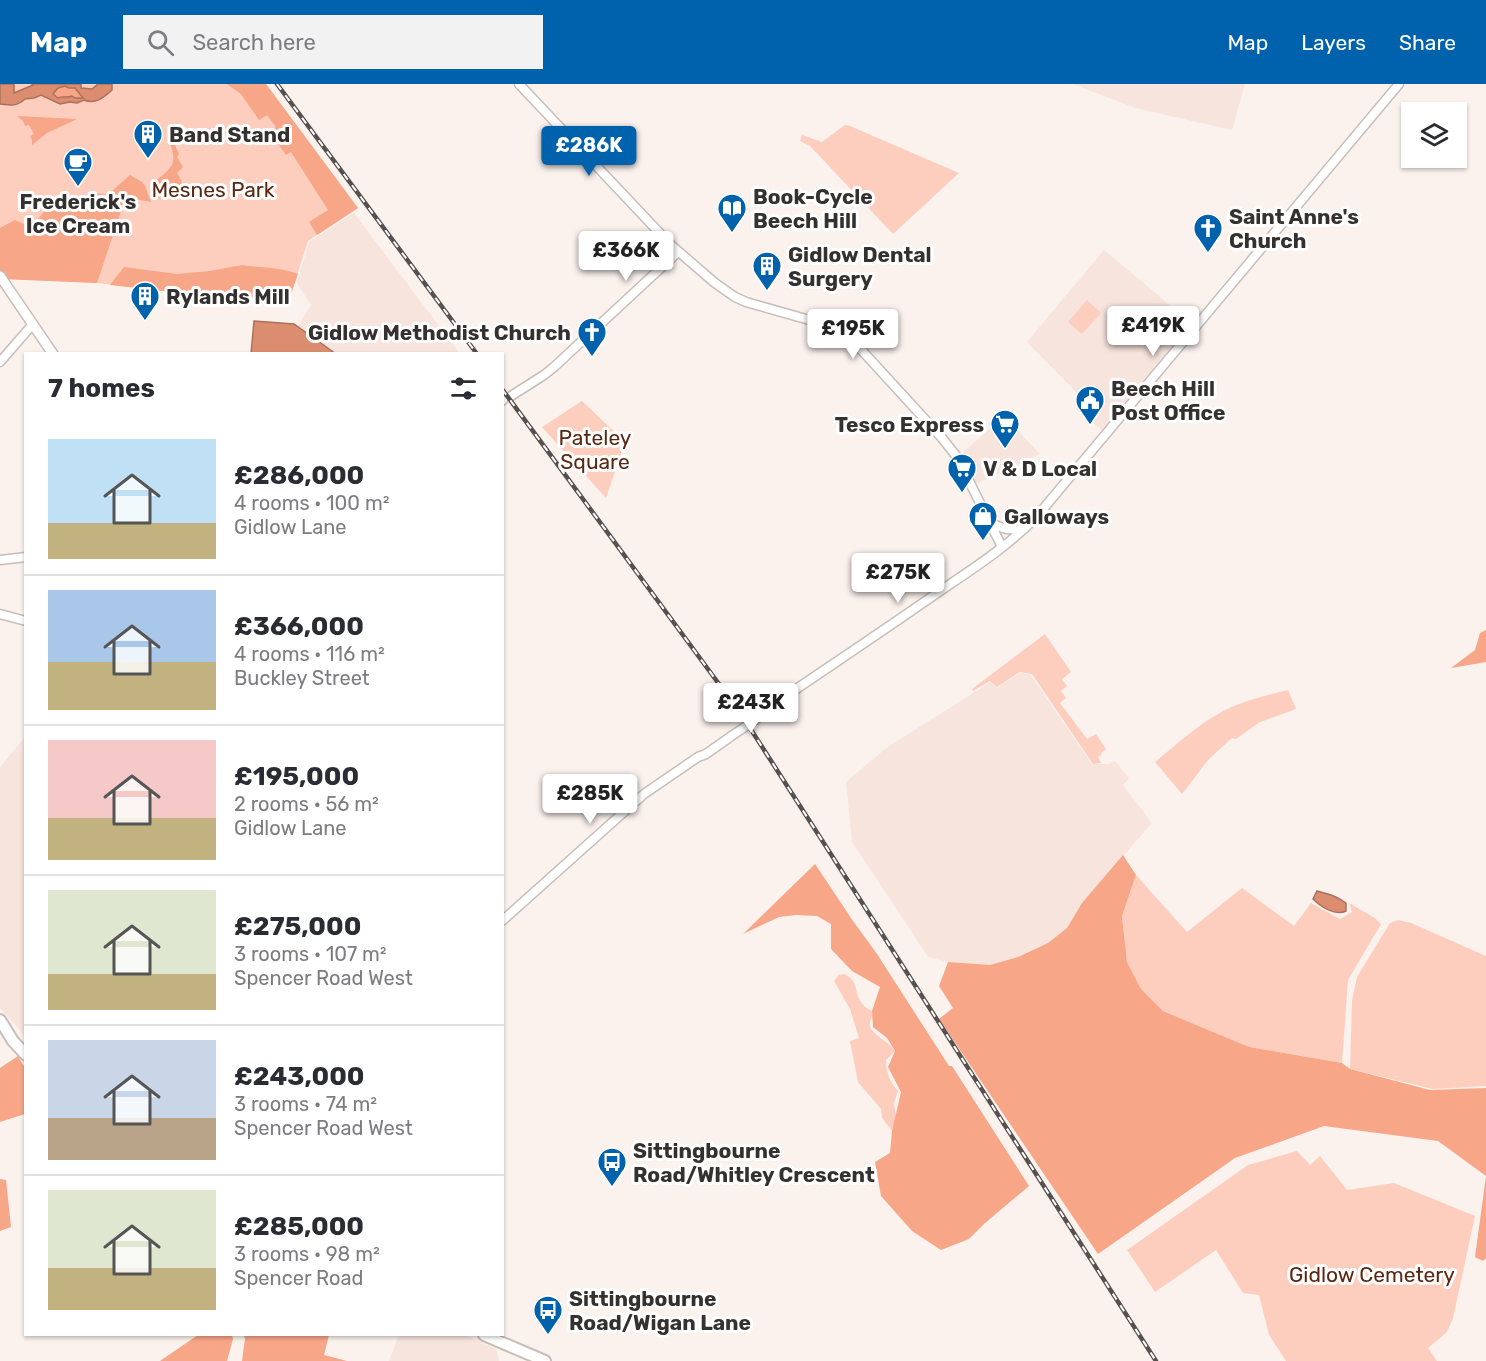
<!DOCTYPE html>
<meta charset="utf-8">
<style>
body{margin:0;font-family:Rubik,sans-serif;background:#f2f2f3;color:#2b2b33;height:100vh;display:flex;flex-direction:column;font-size:22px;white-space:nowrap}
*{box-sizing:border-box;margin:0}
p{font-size:20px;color:#7c7c81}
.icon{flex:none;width:33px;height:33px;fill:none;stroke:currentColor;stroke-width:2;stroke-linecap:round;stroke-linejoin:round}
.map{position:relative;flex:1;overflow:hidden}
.drawer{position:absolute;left:24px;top:268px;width:480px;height:984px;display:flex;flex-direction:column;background:#fff;border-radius:0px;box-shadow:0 2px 4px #0004}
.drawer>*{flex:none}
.controls{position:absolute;left:1401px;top:18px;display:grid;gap:12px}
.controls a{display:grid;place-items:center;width:66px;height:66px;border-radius:0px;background:#fff;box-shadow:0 2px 4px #0004;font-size:30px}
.price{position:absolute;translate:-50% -51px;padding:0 14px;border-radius:6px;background:#fff;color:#222;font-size:20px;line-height:39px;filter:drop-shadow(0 2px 3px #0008)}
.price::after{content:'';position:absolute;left:50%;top:36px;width:18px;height:14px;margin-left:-9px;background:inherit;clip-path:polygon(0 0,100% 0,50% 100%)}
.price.on{background:#0061ad;color:#fff}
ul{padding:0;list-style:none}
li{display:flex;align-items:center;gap:18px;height:150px;padding:0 24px}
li+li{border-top:2px solid #e1e1e2}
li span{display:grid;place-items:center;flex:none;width:168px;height:120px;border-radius:0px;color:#555}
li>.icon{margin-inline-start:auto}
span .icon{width:72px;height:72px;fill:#fffc;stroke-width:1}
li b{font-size:26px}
h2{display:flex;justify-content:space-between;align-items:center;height:72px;padding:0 24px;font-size:26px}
header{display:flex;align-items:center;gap:36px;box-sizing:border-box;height:84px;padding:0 30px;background:#0061ad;color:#fff}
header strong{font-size:28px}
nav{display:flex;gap:33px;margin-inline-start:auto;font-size:21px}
.search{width:420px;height:54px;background:#f2f2f3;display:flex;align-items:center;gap:15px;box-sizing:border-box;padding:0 21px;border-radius:0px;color:#7c7c81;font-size:22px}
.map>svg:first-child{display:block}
</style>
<header>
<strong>Map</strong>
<div class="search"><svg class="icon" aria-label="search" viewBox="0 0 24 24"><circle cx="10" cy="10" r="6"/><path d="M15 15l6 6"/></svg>Search here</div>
<nav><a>Map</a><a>Layers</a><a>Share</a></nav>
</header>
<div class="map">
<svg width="1486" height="1277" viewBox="0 0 1486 1277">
<rect width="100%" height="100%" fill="#fbf2ee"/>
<g fill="#f6e4dd">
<path d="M1073,0H1245L1232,46L1135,24Z"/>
<path d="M354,129L460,270H337L298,242L311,221L297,199L309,158Z"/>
<path d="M1104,166L1191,239L1102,346L1095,341L1079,311L1027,258Z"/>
<path d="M1004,333L1040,370L976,400L963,368Z"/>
<path d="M1020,589L1030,590L1092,680H1109L1115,677L1129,694L1123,701L1152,739L1082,819L1067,844L1048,859L1018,873L990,881L948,878L928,873L852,758L846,698L885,665L990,598L997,604Z"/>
<path d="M25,653V952L0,924V683Z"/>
<path d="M399,1251H464L496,1265L499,1277H389Z"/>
</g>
<g fill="#fdcebd">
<path d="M0,0H266L358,124L308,157L291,210L267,214L181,209L97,199L3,195L0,186Z"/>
<path d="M845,41L850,42L959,89L893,150L810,62L800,57L802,51L822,58Z"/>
<path d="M1087,216L1101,229L1082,250L1068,238Z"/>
<path d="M582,317L625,358L606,414L542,343Z"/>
<path d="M1045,550L1071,588L1062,595L1067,602L1061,607L1066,614L1060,619L1087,655L1096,650L1106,665L1101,669L1102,670L1098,673L1101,679L1093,680L1032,590L1020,588L997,603L990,597L973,607L972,605Z"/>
<path d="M1288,606L1296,625L1260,638L1236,655L1232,654L1209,675L1182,710L1155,678C1176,661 1195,643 1218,630C1240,617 1264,612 1288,606Z"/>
<path d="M1136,791L1187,848L1242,804L1294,842L1311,819L1340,835L1352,828L1349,819L1375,834L1381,840L1348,896L1342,979L1249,963L1163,927L1141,905L1127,878L1122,832Z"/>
<path d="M1398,836L1411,839L1486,872V1002L1433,1005L1350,985L1352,917L1357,893L1390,839Z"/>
<path d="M844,890C860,898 853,906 861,918C863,922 868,925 872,927C873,934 869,937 870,942C872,951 890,958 895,967L886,976C886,988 890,998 898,1007L894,1019L896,1033L892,1047L882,1034L881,1025L858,998L850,957L859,954L850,925L834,897L839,891Z"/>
<path d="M1297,1067L1310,1081L1320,1072L1347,1106L1394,1099L1475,1132L1453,1234L1447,1248L1428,1264L1437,1277H1286L1269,1251L1259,1211L1243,1209L1216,1166L1155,1208L1127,1166L1248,1081Z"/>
</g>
<g fill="#f7a687">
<path d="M227,0H266L358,124L317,151L309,138L328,126L291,68L286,71L276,57L272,58L268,49L276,43L267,31L259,36L241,10Z"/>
<path d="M65,2L69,4H75L83,14H75L72,12C67,14 63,12 58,14L52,9L58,4Z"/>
<path d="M17,32L77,35L47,49L32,61V56L30,52L34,50L29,41L25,42L23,37Z"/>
<path d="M169,58L174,59L179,70L177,73L183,83L177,89L182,98L175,108L164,110L156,116L153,110V99C169,86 180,81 169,58Z"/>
<path d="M130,91L142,98L145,102L151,118L114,111L111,108Z"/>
<path d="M95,109C105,111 119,110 123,121L97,199L3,195L0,186V144L15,136L29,142L36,137L50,121L85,120L90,117Z"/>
<path d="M242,181C260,184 280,183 298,190L291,210L267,214L181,209L110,201L124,183L177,190L210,187Z"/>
<path d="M1486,546V578L1451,584L1475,566L1480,549Z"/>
<path d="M1123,771L1136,791L1122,832L1127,878L1141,905L1163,927L1249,963L1342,979L1350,985L1430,1006L1486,1004V1174L1483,1177L1475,1173L1486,1092L1438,1057L1324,1042L1235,1074L1098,1170L939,935L953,924L939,902L948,878L990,881L1018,873L1048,859L1067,844L1082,819Z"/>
<path d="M815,780L853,837L877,870L949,982H952L1029,1102L985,1139L969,1155L941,1166L912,1147L881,1112L875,1078L890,1069L892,1047L901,1008L888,983L895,967L887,954L873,943L872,927L880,903L852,887L831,865V840L817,832L796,831L779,833L743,850Z"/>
<path d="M18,972L25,984L26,1008L24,1009L25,1030L0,1038V984Z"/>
<path d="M0,1095L6,1096L11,1143L0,1147Z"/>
<path d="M198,1251H232L233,1255L227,1277H160Z"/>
<path d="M244,1251H329L324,1271L347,1277H242L245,1255Z"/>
</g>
<g fill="#dc8d6f" stroke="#aa715c" stroke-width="1.5" fill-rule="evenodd">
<path d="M0,0H14V9L33,1L32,0H81V4L92,5L98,0H112V6C104,13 96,21 84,16L77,19L70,18L60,20L41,11L34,14L25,15C16,23 12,21 0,20ZM65,2L69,4H75L83,14H75L72,12C67,14 63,12 58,14L53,10L58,4Z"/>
<path d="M254,237L294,240L336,270H251Z"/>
<path d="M1317,807C1328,810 1337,812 1346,819V827C1335,832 1321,823 1313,815Z"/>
</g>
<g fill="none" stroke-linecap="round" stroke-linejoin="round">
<g stroke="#c7beba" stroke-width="11">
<g id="tertiary">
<path d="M519,0L671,161L715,199L735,213L746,218L813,237L835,246L856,260L942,354L957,373L1002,463"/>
<path d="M0,278L33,240"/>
<path d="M511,312L544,291L554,283L678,168"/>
<path d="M502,317L503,316"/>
<path d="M991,438C1002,446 1010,446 1024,445"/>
<path d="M0,476L26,473"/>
<path d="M0,530L26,537"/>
<path d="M758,629L781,613L789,610C839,576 890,542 940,507C974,484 1010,461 1038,431L1399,0"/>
<path d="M502,837L644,710L698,673L706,670L730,653"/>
</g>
</g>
<g stroke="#c7beba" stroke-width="12">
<path id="secondary" d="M0,192L53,270"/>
</g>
<g stroke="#c7beba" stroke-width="14">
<g id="trunk">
<path d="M0,936L13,957L26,971"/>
<path d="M484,1251L545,1277"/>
</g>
</g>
<use href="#tertiary" stroke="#fff" stroke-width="8"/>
<use href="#secondary" stroke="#fff" stroke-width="9"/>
<use href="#trunk" stroke="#fff" stroke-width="10"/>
<g stroke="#565150" stroke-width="4.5">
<g id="rail">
<path d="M277,0L477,270"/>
<path d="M502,305L741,630L1156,1277"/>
</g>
</g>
<use href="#rail" stroke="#fff" stroke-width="2" stroke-dasharray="7" stroke-linecap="butt"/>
<g stroke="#c7beba" stroke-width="11" stroke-linecap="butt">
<path id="tertiary-bridge" d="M730,653L761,632"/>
</g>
<use href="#tertiary-bridge" stroke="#fff" stroke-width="8"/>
</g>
<defs>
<g id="building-pin" transform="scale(1.5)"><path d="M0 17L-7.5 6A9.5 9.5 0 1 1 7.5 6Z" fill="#0061ad" stroke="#fff"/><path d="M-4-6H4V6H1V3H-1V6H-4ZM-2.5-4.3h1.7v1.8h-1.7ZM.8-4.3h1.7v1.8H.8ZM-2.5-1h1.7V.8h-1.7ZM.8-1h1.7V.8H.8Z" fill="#fff"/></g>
<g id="cafe-pin" transform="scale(1.5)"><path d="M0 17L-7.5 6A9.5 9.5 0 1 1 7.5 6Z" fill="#0061ad" stroke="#fff"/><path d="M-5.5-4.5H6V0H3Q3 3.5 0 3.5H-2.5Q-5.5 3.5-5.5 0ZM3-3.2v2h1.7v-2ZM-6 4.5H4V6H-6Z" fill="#fff"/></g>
<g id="library-pin" transform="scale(1.5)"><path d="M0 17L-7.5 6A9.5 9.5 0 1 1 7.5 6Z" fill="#0061ad" stroke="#fff"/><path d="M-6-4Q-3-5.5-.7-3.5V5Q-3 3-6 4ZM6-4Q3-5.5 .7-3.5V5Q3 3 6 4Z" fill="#fff"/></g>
<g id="church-pin" transform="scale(1.5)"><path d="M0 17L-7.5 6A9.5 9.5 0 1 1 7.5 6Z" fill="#0061ad" stroke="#fff"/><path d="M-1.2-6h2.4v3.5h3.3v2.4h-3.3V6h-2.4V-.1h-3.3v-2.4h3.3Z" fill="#fff"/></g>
<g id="civic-pin" transform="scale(1.5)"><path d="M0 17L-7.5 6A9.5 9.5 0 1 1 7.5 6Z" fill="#0061ad" stroke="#fff"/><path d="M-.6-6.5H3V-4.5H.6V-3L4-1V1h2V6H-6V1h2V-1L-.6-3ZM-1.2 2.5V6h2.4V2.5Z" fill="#fff"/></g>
<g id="supermarket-pin" transform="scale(1.5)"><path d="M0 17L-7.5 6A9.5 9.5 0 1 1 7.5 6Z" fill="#0061ad" stroke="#fff"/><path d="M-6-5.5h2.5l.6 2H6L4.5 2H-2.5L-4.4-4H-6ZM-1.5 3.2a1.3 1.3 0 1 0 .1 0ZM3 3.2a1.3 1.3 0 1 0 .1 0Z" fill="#fff"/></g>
<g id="shop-pin" transform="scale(1.5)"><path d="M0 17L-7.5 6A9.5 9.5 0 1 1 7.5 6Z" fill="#0061ad" stroke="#fff"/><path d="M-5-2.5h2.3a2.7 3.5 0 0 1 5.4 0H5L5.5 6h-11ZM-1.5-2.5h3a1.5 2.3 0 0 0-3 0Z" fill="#fff"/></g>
<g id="bus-pin" transform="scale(1.5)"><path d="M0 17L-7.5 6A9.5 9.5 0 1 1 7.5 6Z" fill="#0061ad" stroke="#fff"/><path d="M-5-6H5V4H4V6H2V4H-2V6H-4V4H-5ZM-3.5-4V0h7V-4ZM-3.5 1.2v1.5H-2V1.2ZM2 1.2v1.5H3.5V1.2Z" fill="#fff"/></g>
</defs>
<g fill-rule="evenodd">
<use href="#building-pin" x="148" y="50"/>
<use href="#cafe-pin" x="78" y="78"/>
<use href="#library-pin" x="732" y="124"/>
<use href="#church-pin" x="1208" y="144"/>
<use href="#building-pin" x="767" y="182"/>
<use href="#building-pin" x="145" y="212"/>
<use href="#church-pin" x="592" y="248"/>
<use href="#civic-pin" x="1090" y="316"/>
<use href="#supermarket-pin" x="1005" y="340"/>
<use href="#supermarket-pin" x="962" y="384"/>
<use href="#shop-pin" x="983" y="432"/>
<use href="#bus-pin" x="612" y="1078"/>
<use href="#bus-pin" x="548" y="1226"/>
</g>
<g text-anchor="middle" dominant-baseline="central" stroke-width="6" stroke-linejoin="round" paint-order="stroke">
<g font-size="21" font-weight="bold" fill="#353130" stroke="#fff" text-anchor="start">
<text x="169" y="50">Band Stand</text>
<text x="753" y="112">Book-Cycle<tspan x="753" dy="24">Beech Hill</tspan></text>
<text x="78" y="117" text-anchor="middle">Frederick's<tspan x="78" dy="24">Ice Cream</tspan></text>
<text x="1229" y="132">Saint Anne's<tspan x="1229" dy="24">Church</tspan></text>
<text x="788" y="170">Gidlow Dental<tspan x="788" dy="24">Surgery</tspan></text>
<text x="166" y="212">Rylands Mill</text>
<text x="571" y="248" text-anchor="end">Gidlow Methodist Church</text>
<text x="1111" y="304">Beech Hill<tspan x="1111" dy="24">Post Office</tspan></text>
<text x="984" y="340" text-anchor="end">Tesco Express</text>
<text x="983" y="384">V &amp; D Local</text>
<text x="1004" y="432">Galloways</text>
<text x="633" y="1066">Sittingbourne<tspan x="633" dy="24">Road/Whitley Crescent</tspan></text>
<text x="569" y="1214">Sittingbourne<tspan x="569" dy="24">Road/Wigan Lane</tspan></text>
</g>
<g font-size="21" fill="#5a2712" stroke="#fff">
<text x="213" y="105">Mesnes Park</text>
<text x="595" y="353">Pateley<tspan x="595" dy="24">Square</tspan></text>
<text x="1372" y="1190">Gidlow Cemetery</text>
</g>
</g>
</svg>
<div class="controls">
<a><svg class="icon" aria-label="layers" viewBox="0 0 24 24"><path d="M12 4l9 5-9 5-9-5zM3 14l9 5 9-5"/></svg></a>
</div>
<b class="price on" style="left:589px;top:93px">£286K</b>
<b class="price" style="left:626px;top:198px">£366K</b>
<b class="price" style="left:1153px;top:273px">£419K</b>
<b class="price" style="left:853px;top:276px">£195K</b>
<b class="price" style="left:898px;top:520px">£275K</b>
<b class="price" style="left:751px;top:650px">£243K</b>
<b class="price" style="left:590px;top:741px">£285K</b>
<section class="drawer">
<h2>7 homes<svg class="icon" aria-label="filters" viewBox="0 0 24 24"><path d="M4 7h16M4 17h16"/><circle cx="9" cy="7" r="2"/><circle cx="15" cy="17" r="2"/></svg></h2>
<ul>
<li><span style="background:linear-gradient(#bfe0f5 70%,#c2b280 0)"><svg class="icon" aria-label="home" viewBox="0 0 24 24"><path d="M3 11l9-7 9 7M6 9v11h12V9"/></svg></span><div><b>£286,000</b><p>4 rooms · 100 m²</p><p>Gidlow Lane</p></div></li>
<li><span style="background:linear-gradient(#a9c7e8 60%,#c2b280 0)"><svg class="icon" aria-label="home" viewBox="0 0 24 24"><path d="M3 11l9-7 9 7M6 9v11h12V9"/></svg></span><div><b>£366,000</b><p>4 rooms · 116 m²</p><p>Buckley Street</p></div></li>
<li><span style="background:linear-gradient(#f6c9c9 65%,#c2b280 0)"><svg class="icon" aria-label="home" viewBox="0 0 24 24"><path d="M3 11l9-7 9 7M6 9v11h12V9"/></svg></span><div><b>£195,000</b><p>2 rooms · 56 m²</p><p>Gidlow Lane</p></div></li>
<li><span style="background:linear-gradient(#dfe7d0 70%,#c2b280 0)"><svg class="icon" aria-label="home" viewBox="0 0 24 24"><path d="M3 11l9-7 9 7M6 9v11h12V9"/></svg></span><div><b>£275,000</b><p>3 rooms · 107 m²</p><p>Spencer Road West</p></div></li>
<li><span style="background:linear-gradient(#c9d6e8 65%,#b9a48a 0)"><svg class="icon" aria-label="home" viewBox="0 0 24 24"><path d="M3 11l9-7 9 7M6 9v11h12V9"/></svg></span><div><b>£243,000</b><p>3 rooms · 74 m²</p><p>Spencer Road West</p></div></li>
<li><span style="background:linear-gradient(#dfe7d0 65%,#c2b280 0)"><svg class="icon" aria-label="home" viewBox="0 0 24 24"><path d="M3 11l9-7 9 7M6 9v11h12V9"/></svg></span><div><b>£285,000</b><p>3 rooms · 98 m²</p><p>Spencer Road</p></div></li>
</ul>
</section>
</div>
